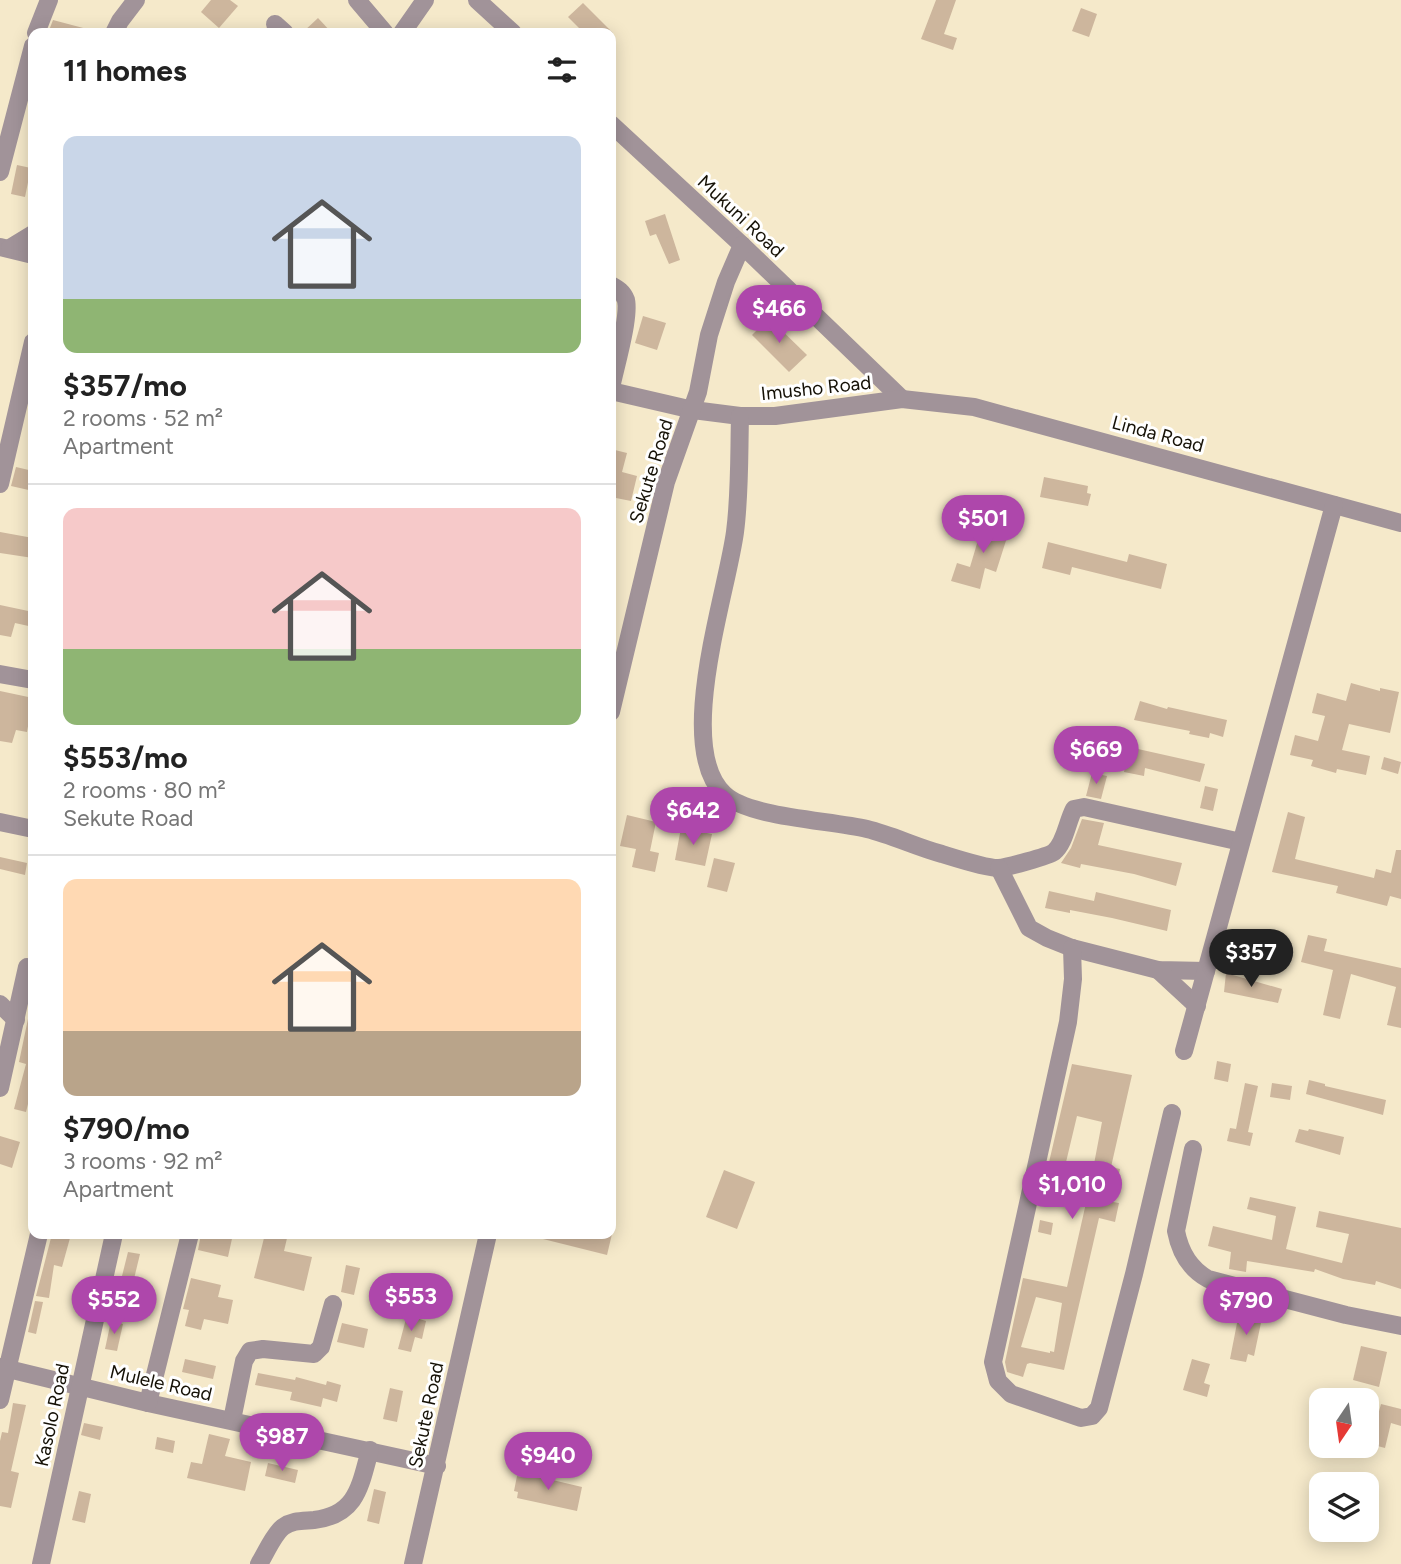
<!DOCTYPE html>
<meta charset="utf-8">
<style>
body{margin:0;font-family:Figtree,sans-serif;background:#f6f6f6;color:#222;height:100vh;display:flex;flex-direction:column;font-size:26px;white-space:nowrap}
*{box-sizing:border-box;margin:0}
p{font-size:23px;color:#767676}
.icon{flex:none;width:38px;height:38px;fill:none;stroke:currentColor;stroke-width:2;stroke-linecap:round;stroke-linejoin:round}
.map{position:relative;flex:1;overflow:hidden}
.details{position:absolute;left:28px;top:28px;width:588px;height:1211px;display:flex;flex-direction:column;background:#fff;border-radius:14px;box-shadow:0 4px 18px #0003}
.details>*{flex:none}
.needle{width:46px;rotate:193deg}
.controls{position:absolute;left:1309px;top:1388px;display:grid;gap:14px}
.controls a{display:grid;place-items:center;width:70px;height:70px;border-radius:14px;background:#fff;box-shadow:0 4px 18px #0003;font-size:35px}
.price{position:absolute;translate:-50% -60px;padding:0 16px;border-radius:24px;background:#ae47ab;color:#fff;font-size:23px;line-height:46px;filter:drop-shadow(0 2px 4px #0008)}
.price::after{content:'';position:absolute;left:50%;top:42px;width:21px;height:16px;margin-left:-10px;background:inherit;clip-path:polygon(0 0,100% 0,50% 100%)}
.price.selected{background:#222;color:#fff}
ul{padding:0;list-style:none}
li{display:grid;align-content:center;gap:14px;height:371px;padding:0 35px}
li+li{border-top:2px solid #e0e0e0}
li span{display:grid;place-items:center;height:217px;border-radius:14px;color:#555}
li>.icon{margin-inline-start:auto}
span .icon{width:126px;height:126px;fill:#fffc;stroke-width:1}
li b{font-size:30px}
h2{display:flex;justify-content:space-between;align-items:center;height:84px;padding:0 35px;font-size:30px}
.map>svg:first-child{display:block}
</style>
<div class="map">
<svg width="1401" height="1564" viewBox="0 0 1401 1564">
<rect width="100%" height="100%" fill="#f5e9ca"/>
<g fill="#cdb69d" fill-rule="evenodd">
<path d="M211,0H230L238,6L219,28L201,12Z"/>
<path d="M936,0H956L944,34L957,38L953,50L921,39Z"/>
<path d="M583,3L613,33H584L568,17Z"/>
<path d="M1081,8L1097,14L1089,37L1072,31Z"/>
<path d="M318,18L332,33H302Z"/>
<path d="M53,20L87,29L86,33H48Z"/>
<path d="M17,165L31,168L25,197L11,194Z"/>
<path d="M665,214L680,260L669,264L656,234L650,236L645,221Z"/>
<path d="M643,316L666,323L657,350L635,343Z"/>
<path d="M769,318L807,355L789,372L752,335Z"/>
<path d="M611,449L627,453L622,472L637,476L631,501L616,498L615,500H611Z"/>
<path d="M16,467L33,471V491L11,486Z"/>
<path d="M1044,477L1088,486L1087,493L1091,494L1088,506L1040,497Z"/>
<path d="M984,520L1010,528L996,572L985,568L980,589L951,581L957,563L970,567Z"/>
<path d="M0,532L33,538V558L0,553Z"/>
<path d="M1048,542L1127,562L1129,554L1167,564L1161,589L1072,567L1070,575L1042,568Z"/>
<path d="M0,605L33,612V627L15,623L11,637L0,635Z"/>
<path d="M1351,683L1380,691V688L1399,692L1390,733L1349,724L1342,750L1370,756L1366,775L1337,769L1336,773L1311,766L1313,760L1290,755L1295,735L1318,741L1325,716L1312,713L1317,693L1346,701Z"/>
<path d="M0,691L33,698L27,732L16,730L12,743L0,741Z"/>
<path d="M1140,701L1167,709L1168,707L1227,720L1223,737L1210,733L1209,738L1189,734L1190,731L1134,720Z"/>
<path d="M1129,747L1205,764L1200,782L1145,768L1144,776L1124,772Z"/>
<path d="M1384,757L1401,762L1398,774L1381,769Z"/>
<path d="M1092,773L1107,776L1101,799L1086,796Z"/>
<path d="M1205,786L1218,789L1213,811L1200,808Z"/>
<path d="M1288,812L1305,817L1295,859L1374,878L1376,869L1391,873L1396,850H1401V899L1390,896L1387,906L1336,893L1338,886L1272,872Z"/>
<path d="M627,815L656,822L650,851L659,853L655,872L632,867L636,849L620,846Z"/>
<path d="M1082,819L1104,823L1098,845L1182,863L1176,886L1134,874L1081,864L1080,868L1061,863L1071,848Z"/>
<path d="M681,828L712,834L705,866L675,860Z"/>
<path d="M0,857L27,863L25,875L0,869Z"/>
<path d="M714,858L735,863L727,892L707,887Z"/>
<path d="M1049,891L1094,901L1096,892L1171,910L1167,931L1112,918L1070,910V913L1045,908Z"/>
<path d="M1308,935L1327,939L1324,951L1401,968V1028L1387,1025L1396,987L1351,974L1340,1019L1323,1015L1333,970L1301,962Z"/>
<path d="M1226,973L1282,989L1278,1003L1224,992Z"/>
<path d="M29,1014H33V1084L26,1112L14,1109L26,1064L19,1062Z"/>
<path d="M1217,1061L1231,1064L1228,1082L1214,1079Z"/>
<path d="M1072,1064L1132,1075L1111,1167L1120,1169L1113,1202L1119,1203L1115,1222L1099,1218L1064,1370L1030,1363L1027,1364L1023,1377L1007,1372L1005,1362L1023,1278L1067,1287L1091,1181L1086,1180L1089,1163L1094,1164L1102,1122L1077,1116L1062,1179L1046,1175ZM1036,1297L1062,1303L1054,1352L1050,1351V1353L1021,1347Z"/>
<path d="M1309,1080L1325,1084V1086L1386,1100L1383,1115L1306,1094Z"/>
<path d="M1245,1083L1258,1086L1248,1132L1253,1133L1250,1146L1227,1141L1230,1128L1236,1129Z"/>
<path d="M1272,1083L1292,1086L1290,1100L1270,1097Z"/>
<path d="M1299,1129L1308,1131L1309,1129L1344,1137L1340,1155L1295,1142Z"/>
<path d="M0,1136L20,1142L12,1168L0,1164Z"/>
<path d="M724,1170L755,1182L737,1229L706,1217Z"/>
<path d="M1250,1197L1296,1207L1286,1249L1342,1263L1349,1234L1316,1227L1319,1211L1401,1228V1289L1376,1281L1375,1285L1343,1279L1315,1269L1314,1272L1247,1261L1246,1272L1229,1269L1231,1252L1208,1246L1213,1226L1272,1240L1276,1216L1247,1209Z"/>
<path d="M1040,1220L1053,1223L1051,1235L1038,1232Z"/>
<path d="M52,1234L70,1238L62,1267L54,1265L49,1298L36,1296Z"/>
<path d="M201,1234H233L228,1257L198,1250Z"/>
<path d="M265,1234H288L284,1251L312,1257L304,1291L254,1278Z"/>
<path d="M540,1234H612L607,1255L539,1238Z"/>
<path d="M128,1252L140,1254L133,1283L121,1280Z"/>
<path d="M346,1265L360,1268L354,1295L341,1292Z"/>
<path d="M191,1278L221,1285L218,1297L233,1300L228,1324L204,1319L201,1330L185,1326L189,1310L183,1309Z"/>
<path d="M114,1287L128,1290L125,1308L110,1305Z"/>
<path d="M35,1301L43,1302L36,1334L28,1332Z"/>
<path d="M1239,1313L1262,1318L1254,1356L1248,1354L1246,1362L1230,1359Z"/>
<path d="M407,1315L426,1321L422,1339L415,1337L411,1352L398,1349Z"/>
<path d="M111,1321L123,1324L117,1351L105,1349Z"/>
<path d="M342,1323L368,1329L364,1348L337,1342Z"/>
<path d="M1361,1346L1387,1352L1379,1387L1353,1380Z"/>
<path d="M185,1359L216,1366L213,1379L182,1372Z"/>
<path d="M1192,1359L1210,1364L1204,1383L1210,1385L1207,1397L1183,1390Z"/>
<path d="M258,1373L295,1380L296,1377L326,1385L327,1381L341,1385L337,1402L323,1398L321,1407L290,1400L292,1392L255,1385Z"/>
<path d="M390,1388L403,1391L397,1422L383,1419Z"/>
<path d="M13,1403L26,1405L11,1471L19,1473L11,1508L0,1506V1441L2,1432L8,1433Z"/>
<path d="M1381,1404L1401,1409V1426L1391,1423L1385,1448L1370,1444Z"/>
<path d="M84,1423L103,1427L100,1440L81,1435Z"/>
<path d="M209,1434L230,1439L225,1456L251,1462L245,1491L187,1478L191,1462L202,1464Z"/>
<path d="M157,1437L175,1441L173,1453L155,1449Z"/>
<path d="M268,1463L298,1470L295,1483L265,1476Z"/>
<path d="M523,1473L582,1487L577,1511L517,1498L518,1492L514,1491L517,1476L522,1477Z"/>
<path d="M374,1489L386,1492L379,1524L367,1521Z"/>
<path d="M79,1491L91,1494L85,1523L72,1520Z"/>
</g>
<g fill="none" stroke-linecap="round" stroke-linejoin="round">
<g stroke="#a19399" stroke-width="18">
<path d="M357,0L385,33"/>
<path d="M477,0L513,33"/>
<path d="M275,24L285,33"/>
<path d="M36,33L49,0"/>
<path d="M114,33L120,21L136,0"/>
<path d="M402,33L425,0"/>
<path d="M611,124L742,245L902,399"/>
<path d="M0,172L33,46"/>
<path d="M0,247L33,255"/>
<path d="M10,248L33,234"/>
<path d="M611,285C618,289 623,292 626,300C630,318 615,368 611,388"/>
<path d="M611,391L693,410L740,416H775L902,399L974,407L1401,523"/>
<path d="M740,416C739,455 740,494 735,532C727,593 674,747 724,794C749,818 831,820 867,829C892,835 916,847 942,854C955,858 986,868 998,868C1005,868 1049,856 1054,852C1065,843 1067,822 1074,809L1084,807L1241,842"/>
<path d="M0,484L33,342"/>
<path d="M0,674L33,680"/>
<path d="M611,712L666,482L698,392L709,335L726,282L742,245"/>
<path d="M0,822L33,829"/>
<path d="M999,868L1029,928L1047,938L1072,948L1158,970L1206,971"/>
<path d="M1072,948L1073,979L1068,1022L993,1362L998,1381L1011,1394L1081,1418L1092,1416L1099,1408L1134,1274L1172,1113"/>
<path d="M1158,970L1197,1006"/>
<path d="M0,1004L16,1020"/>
<path d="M1184,1051L1334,505"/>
<path d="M0,1088L27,967"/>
<path d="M1193,1149L1176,1231C1180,1252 1190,1269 1208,1279L1346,1315L1401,1326"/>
<path d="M0,1367L148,1403L437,1466"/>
<path d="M0,1400L39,1234"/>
<path d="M148,1403L190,1234"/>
<path d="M232,1420L244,1361L250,1351L263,1349L314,1354L321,1347L333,1304"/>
<path d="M41,1564L114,1234"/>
<path d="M259,1564C266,1553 273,1535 283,1527C293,1520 302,1521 314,1520C357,1515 360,1486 370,1450"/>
<path d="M413,1564L488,1234"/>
</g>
</g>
<g text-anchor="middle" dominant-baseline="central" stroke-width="6" stroke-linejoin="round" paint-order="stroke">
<g font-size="19" fill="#151106" stroke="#fff">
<text transform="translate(741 216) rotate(43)">Mukuni Road</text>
<text transform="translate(816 388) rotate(-6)">Imusho Road</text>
<text transform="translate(1158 434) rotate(15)">Linda Road</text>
<text transform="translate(651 471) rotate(-73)">Sekute Road</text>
<text transform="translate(161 1383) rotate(13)">Mulele Road</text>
<text transform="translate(52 1415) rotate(-78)">Kasolo Road</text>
<text transform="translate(426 1415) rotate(-78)">Sekute Road</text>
</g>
</g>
</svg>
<div class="controls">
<a><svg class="needle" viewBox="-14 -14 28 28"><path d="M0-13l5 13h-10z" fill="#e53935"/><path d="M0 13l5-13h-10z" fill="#767676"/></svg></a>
<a><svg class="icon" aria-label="layers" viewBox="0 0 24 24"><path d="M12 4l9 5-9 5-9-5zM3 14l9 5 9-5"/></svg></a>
</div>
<b class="price" style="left:779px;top:345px">$466</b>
<b class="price" style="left:983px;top:555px">$501</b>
<b class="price" style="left:1096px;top:786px">$669</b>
<b class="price" style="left:693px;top:847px">$642</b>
<b class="price selected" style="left:1251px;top:989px">$357</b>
<b class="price" style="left:1072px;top:1221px">$1,010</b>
<b class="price" style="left:411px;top:1333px">$553</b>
<b class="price" style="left:114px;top:1336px">$552</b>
<b class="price" style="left:1246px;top:1337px">$790</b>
<b class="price" style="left:282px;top:1473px">$987</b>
<b class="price" style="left:548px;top:1492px">$940</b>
<section class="details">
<h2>11 homes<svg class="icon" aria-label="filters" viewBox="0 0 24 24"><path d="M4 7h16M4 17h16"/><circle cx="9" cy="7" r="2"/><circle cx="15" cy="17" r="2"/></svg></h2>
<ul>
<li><span style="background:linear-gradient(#c9d6e8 75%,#8fb573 0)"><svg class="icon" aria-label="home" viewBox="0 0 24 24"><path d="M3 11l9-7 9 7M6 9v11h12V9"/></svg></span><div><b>$357/mo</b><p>2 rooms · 52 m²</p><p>Apartment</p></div></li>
<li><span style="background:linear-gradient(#f6c9c9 65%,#8fb573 0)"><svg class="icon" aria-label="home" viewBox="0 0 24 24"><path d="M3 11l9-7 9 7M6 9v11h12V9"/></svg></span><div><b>$553/mo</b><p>2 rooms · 80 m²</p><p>Sekute Road</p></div></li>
<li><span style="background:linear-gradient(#ffd9b3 70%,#b9a48a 0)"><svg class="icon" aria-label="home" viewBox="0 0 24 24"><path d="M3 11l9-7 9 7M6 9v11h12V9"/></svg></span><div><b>$790/mo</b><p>3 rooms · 92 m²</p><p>Apartment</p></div></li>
</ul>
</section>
</div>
